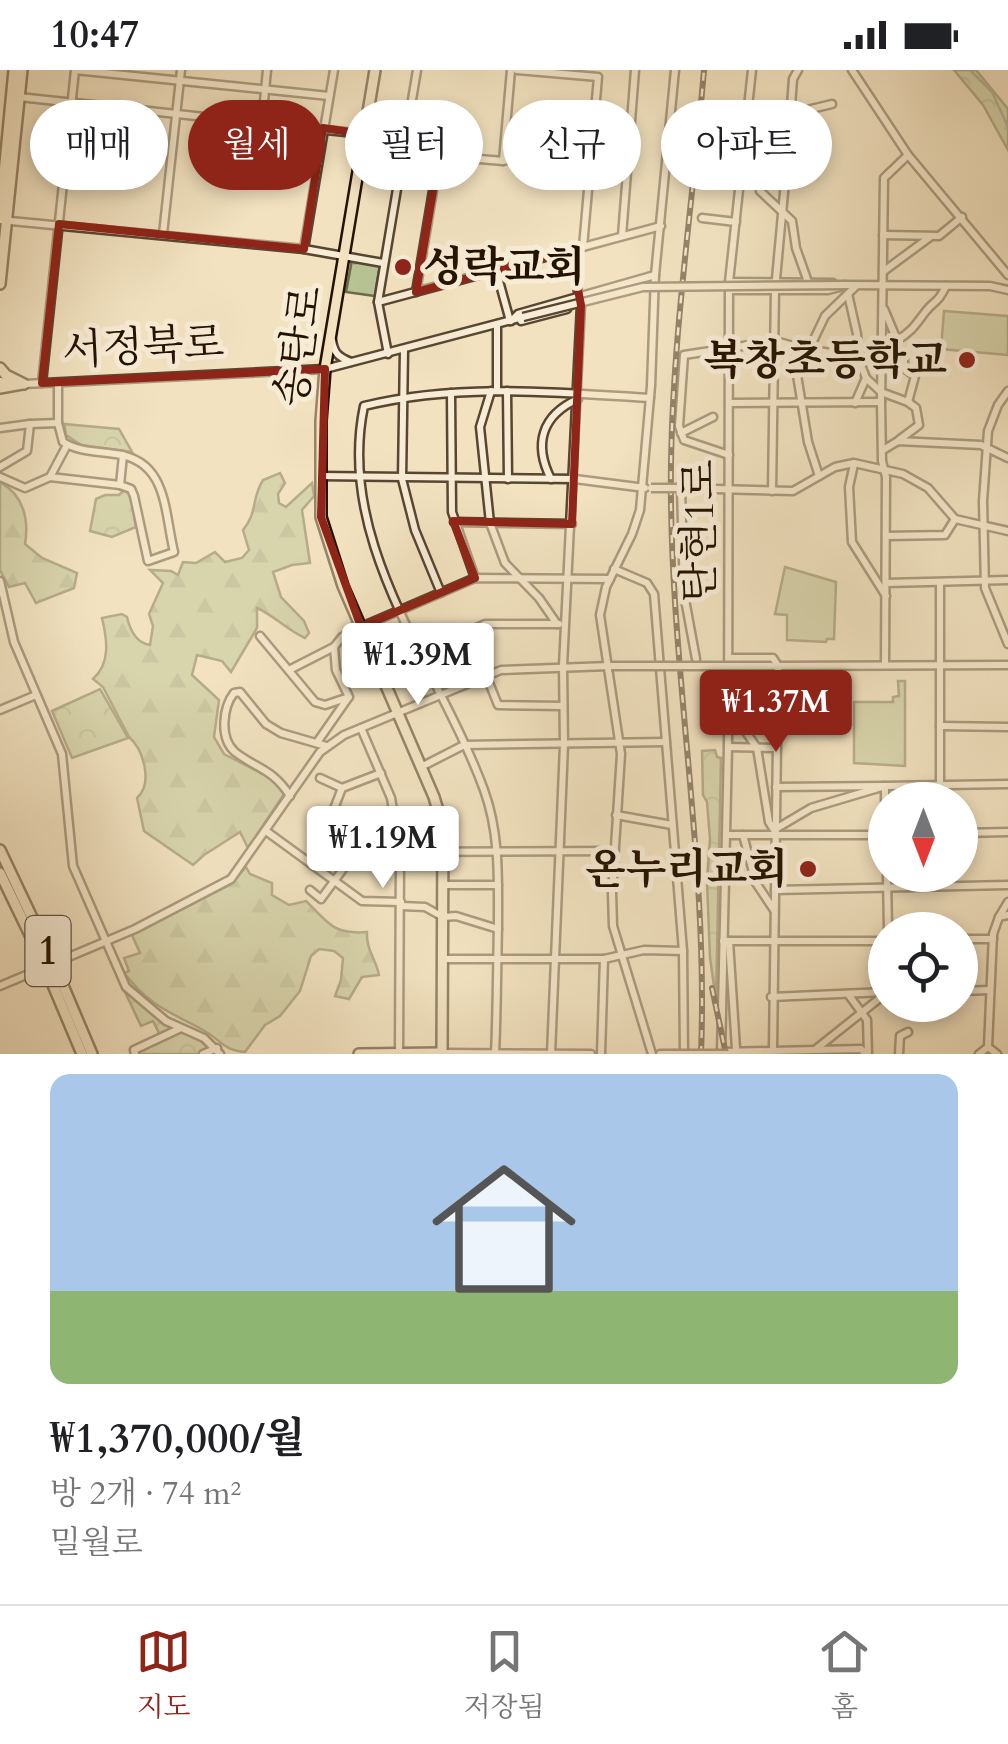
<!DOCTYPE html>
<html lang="ko">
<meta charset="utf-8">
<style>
body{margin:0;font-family:Cardo,"Noto Serif KR",serif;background:#f2f2f2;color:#202124;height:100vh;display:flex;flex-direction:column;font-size:38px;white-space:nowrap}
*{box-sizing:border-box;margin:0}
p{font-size:32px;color:#757577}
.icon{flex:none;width:55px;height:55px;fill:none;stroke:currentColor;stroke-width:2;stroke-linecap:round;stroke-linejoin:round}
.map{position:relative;height:984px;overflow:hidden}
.details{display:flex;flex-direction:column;background:#fff;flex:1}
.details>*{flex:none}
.banner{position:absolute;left:30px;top:30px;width:950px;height:90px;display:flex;gap:20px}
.needle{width:65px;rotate:180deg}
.controls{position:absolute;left:868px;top:712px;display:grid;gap:20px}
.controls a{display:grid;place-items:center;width:110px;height:110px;border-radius:50%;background:#fff;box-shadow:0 5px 15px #0003;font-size:50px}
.price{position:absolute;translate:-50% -85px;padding:0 22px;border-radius:10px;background:#fff;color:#222;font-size:32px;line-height:65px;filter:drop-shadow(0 2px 5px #0008)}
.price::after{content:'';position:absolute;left:50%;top:60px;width:30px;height:22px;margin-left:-15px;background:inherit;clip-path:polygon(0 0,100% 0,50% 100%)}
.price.selected{background:#8f2418;color:#fff}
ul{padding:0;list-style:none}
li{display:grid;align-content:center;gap:20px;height:530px;padding:0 50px}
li+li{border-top:2px solid #e0e0e0}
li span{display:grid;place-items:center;height:310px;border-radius:20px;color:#555}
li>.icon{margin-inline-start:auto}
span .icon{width:180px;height:180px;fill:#fffc;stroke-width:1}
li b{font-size:42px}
.tag{padding:0 35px;border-radius:45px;background:#fff;box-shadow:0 5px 15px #0003;font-size:35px;line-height:90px}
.tag.selected{background:#8f2418;color:#fff}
.status{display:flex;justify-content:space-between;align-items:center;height:70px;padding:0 50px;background:#fff;direction:ltr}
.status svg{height:28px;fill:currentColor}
.menu{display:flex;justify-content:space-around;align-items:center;height:140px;border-top:2px solid #e0e0e0;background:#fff;font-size:28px;color:#757577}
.menu a{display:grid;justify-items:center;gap:5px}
.menu .selected{color:#8f2418}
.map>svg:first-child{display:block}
</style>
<div class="status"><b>10:47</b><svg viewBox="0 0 49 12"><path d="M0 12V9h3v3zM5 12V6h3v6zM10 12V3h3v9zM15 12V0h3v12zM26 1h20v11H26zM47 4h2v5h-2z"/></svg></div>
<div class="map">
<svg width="1008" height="984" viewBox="0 0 1008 984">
<defs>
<pattern id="forest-firs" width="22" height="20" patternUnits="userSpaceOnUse" patternTransform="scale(2.5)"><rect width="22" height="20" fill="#b8c494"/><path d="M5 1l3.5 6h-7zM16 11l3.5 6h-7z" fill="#9ea77e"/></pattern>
<pattern id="park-crowns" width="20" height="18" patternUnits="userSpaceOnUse" patternTransform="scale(2.5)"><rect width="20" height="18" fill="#b8c494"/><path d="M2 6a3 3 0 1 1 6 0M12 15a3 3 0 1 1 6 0" fill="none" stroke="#9ea77e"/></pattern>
</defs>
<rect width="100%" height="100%" fill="#f2e2c0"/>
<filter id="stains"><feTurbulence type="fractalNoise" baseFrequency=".002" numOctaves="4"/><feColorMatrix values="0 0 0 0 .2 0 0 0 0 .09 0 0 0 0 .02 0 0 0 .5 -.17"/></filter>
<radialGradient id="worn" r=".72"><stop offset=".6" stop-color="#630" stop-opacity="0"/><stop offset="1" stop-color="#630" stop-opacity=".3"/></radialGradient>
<g fill="url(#forest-firs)" stroke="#6e6b4a" stroke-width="2.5">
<path d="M280,403L285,413L278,424L279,433L286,437L312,413L314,426L302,440L310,493L292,495L273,502L281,527L304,551L309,563L305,568C287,560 275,546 257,538V558L231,602L222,591L197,585L192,605L219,630L214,667L224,684L273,709L284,724L248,778L240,762L204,785L193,795L144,761L137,728C153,714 144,680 129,667L103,617L93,609C111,593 107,569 102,548L122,544L127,547C130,560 136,573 150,575L153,556L149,544L163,513L150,500L171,501L178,505L183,492L196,493L215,482L225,492L242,488L249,480L243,460C258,442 251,429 263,410Z"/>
<path d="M0,412C24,425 29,450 25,474L42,488L77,503L74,518L36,533L25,513L9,517L0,500Z"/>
<path d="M246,797L250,804L272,813V825L289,835L306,831C328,852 332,865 367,862C366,880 376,889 379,905L362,907L349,929L335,926L341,910L343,888L334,881L319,879L311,886L300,921L280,946L265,955L245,982C223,980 221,970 203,960C167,940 152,938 124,903L129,901L124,888L140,883L132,865L231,814Z"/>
</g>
<g fill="url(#park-crowns)" stroke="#6e6b4a" stroke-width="2.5">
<path d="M954,0H976L1008,39V80L983,35Z"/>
<path d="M352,190L380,195L375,226L346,222Z"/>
<path d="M64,354L119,359L132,382L81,375L66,365Z"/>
<path d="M124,420L130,423L136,457L112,467L90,461L96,429L105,425H119Z"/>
<path d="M100,619L128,668L72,688L52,641Z"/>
<path d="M715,680L717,687L721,688L716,930L710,888L707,811L710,769L707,732L703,725L702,681Z"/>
<path d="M128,920L143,936L177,956L160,965L153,951L141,956L125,922Z"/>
<path d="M183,960L205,971L209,978L199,984H138L136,981Z"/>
</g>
<g fill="#b8c494" stroke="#6e6b4a" stroke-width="2.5">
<path d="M944,241L1008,246V285L941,279Z"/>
<path d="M785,497L836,512L834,569H827L826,572L787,570V545L775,544Z"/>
<path d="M898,611H905V696L854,693V632H893V627L899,626Z"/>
</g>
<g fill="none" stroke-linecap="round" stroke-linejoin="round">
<path stroke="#6c7a68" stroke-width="2.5" d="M970,0L992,22L1008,57"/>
<g stroke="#584630" stroke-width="11">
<g id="minor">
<path d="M517,0L598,7L583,177"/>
<path d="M798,0L793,9L787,90L765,94L760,121L792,151L796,178L808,212"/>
<path d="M852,0L908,85L1008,205"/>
<path d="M19,27L364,64"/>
<path d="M790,44L832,34"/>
<path d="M262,52L267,0"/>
<path d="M362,79L503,91L570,76H592"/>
<path d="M503,91L511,0"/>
<path d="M741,102L765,94"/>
<path d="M702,148L736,152"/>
<path d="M0,150L304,179L383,193"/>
<path d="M163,164L181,0"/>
<path d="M883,165L939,166L962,147"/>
<path d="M622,166L635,0"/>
<path d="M304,179L334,0"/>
<path d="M570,180L579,227"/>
<path d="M496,200L510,251"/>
<path d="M884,201L930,167"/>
<path d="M729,212L833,213"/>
<path d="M845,215L990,216L1008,220"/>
<path d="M729,220H828L840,217"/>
<path d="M416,222L439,85"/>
<path d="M848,224L857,264L858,287L866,308L855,333"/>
<path d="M378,232L661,156"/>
<path d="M884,239L897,270"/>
<path d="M511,251L518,244L655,205"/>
<path d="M521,251L567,239"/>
<path d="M332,270C334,283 338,287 351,292"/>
<path d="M404,280L402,409L415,460L441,523"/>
<path d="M388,284L378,232L417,0"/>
<path d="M866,308L881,322L908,332L915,306L904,298V285L897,279V270C912,262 916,254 926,241C935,230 938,233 946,216"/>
<path d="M0,311L24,314L325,299L523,247"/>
<path d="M42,313L75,0L329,26"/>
<path d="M58,313V353L63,372C79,382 98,381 116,384C168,391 164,441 174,482L148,491L134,426L131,419L120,415L123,385"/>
<path d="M491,321L480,357L490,453L505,493L539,528L557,554"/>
<path d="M497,321V254"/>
<path d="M507,321L508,409"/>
<path d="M1008,321L998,335L988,361L983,431L985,518L1008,574"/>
<path d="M451,323L452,442L475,508"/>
<path d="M729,333L881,332"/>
<path d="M30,354L58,353"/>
<path d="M0,358L30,354L27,381L0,397"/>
<path d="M681,363L713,347"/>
<path d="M899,370L919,355L916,338L908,332"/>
<path d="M67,375L50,407L120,415"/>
<path d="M883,380L898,371L981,375L1008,388"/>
<path d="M729,385L684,370L679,356L684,285L775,271L808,280L881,289"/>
<path d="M854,394L849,417L852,472L886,526"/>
<path d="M320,406L575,409L645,418"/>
<path d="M819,406L808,372L797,305L825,246L856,216"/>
<path d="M0,407L25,418L50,407"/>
<path d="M551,409C533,374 542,345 578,329"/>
<path d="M677,418L793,421L835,397L854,393L903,404L928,418L955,449L1008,461"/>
<path d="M681,418L684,524L696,589"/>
<path d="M772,421L775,220L787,90"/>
<path d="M454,452L572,454"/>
<path d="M886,466L945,465L955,449"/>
<path d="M614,499L647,513L654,524L683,881L684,984"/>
<path d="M0,511L14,572L62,684L73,796L126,917L166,951L204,968L220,984"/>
<path d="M940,512V715"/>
<path d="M886,513L1008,510"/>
<path d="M260,566L315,632L325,635L349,627L336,600L334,577L342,567L361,557L475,508L610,509"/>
<path d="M420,583L485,554H559"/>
<path d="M729,588H773L778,596L773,979"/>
<path d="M885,594L886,407L882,391L881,332L884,108L908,85"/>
<path d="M774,596L1008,595"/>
<path d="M289,600L334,577"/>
<path d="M486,605L498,635L563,636"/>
<path d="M728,636L757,678L769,752L774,760L811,738L885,716L1008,714"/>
<path d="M0,640L36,625"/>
<path d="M940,656L1008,657"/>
<path d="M361,658L391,728L400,782L399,984"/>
<path d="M318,671L348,628"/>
<path d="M728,677L777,678"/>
<path d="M421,697L464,675L666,672"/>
<path d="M381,703L342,718L327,757L359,782L614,781"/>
<path d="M320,708L342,718"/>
<path d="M776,717L885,716V731"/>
<path d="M290,726C273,699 257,699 235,682C219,668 223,637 234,623L240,622L266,654L281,663L326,676"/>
<path d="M616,745L672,755"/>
<path d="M266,761L362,831L401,832"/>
<path d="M960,763L1008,762"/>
<path d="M726,765H885"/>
<path d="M743,765L756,813L774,840"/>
<path d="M887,805L888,860"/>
<path d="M444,815H498"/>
<path d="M310,820L321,829L357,780"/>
<path d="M775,820L1008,815"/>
<path d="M401,836L425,837L443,847L456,846L498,859"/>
<path d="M999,847L1008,832"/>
<path d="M960,869H993"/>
<path d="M723,871H885"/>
<path d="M729,871L736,979"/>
<path d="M443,889H604L644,880L683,881"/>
<path d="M0,916L135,859L231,809L320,682L344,665L501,600L609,596"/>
<path d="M960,921L990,920"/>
<path d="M848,924L867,950L868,984"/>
<path d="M771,927L885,922"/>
<path d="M988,977L993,864L999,847L1008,845"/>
<path d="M816,979L885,924"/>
<path d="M722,982L861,979L866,984"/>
<path d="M442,983L591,984"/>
<path d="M135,984L134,980L181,958"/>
<path d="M203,984L217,978"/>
<path d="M495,984C497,941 497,898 498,855C498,809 500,764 484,720C439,597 335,474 364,336C457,313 555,322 650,328"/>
<path d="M551,984L564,675L563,596L581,235"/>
<path d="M601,984L604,889"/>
<path d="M652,984L613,856L612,823L621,684L600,545L606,517L632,464L640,440L651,316L655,205L675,0"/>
<path d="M660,984H673"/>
<path d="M721,984L728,677L729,212L752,0"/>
<path d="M899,984L900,966L908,962"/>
<path d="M979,984L988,977L997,984"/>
</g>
</g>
<g stroke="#241200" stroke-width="14">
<g id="major">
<path d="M375,0L325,299L321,351V447L343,516L434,727L443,757L442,984"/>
<path d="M0,145L14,0"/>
<path d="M0,214L22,0"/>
<path d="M0,298L6,305L24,314"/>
<path d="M0,318L22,314"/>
<path d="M0,780L53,892L92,984"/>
<path d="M0,803L45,896L82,984"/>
<path d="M359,984L442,983"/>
</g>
</g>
<use href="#minor" stroke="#f7ecd6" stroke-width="6"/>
<use href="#major" stroke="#f2e2c0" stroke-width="9"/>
<g stroke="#241200" stroke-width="6">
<g id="rail">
<path d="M712,918L726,984"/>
<path d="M701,984C709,787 668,590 671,393C673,262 693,131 704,0"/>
</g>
</g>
<use href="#rail" stroke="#f7ecd6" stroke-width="2.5" stroke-dasharray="8" stroke-linecap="butt"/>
<g stroke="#584630" stroke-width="11" stroke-linecap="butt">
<g id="minor-bridge">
<path d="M523,247L643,217L846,215"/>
<path d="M651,418H677"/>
<path d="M611,596H771"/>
<path d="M673,984H728"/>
</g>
</g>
<use href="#minor-bridge" stroke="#f7ecd6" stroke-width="6"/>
</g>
<path d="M0 0H1008V984H0ZM323,58L364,64L362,79L439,85L416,222L570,180L581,235L572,454L453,451L475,508L361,557L321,447L325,299L42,313L59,154L304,179Z" fill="#f2e2c0" fill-opacity=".55" fill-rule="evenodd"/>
<path fill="none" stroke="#8f2418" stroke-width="8" stroke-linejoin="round" d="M323,58L364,64L362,79L439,85L416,222L570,180L581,235L572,454L453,451L475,508L361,557L321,447L325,299L42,313L59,154L304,179Z"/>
<g fill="#8f2418" stroke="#f7ecd6" stroke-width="4">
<circle cx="403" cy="197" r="10"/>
<circle cx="967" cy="290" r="10"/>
<circle cx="808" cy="799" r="10"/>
</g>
<g text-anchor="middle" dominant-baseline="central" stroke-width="10" stroke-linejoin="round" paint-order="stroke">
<rect fill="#f7ecd6" stroke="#635340" stroke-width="2.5" x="25.5" y="846" width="45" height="70" rx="8"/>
<g font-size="40" font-weight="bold" fill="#241200">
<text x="48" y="881">1</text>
</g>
<g font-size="42" font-weight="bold" fill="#241200" stroke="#f7ecd6" text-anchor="end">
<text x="423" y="197" text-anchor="start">성락교회</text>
<text x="947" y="290">복창초등학교</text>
<text x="788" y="799">온누리교회</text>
</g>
<g font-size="42" fill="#241200" stroke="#f7ecd6">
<text transform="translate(299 276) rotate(-82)">송탄로</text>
<text transform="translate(143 277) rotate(-3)">서정북로</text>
<text transform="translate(699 461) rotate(-90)">탄현1로</text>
</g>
</g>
<rect width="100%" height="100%" filter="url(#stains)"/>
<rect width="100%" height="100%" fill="url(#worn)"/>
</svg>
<div class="controls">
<a><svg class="needle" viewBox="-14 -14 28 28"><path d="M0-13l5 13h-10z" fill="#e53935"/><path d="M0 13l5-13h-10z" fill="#757577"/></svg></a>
<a><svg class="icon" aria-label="locate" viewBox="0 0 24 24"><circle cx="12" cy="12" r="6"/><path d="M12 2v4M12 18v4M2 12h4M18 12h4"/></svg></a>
</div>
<b class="price" style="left:418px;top:638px">₩1.39M</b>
<b class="price selected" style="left:776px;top:685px">₩1.37M</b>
<b class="price" style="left:383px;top:821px">₩1.19M</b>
<div class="banner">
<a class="tag">매매</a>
<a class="tag selected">월세</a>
<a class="tag">필터</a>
<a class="tag">신규</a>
<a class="tag">아파트</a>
</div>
</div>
<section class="details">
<ul>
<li><span style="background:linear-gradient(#a9c7e8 70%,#8fb573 0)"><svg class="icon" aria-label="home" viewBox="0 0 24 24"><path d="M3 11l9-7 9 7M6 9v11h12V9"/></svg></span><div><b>₩1,370,000/월</b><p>방 2개 · 74 m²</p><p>밀월로</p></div></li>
</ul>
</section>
<nav class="menu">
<a class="selected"><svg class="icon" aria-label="map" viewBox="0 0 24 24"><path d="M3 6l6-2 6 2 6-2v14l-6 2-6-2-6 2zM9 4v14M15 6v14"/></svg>지도</a>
<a><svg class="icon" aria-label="saved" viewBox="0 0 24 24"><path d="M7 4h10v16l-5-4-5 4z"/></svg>저장됨</a>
<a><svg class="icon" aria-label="home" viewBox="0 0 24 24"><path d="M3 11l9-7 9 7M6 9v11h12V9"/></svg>홈</a>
</nav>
